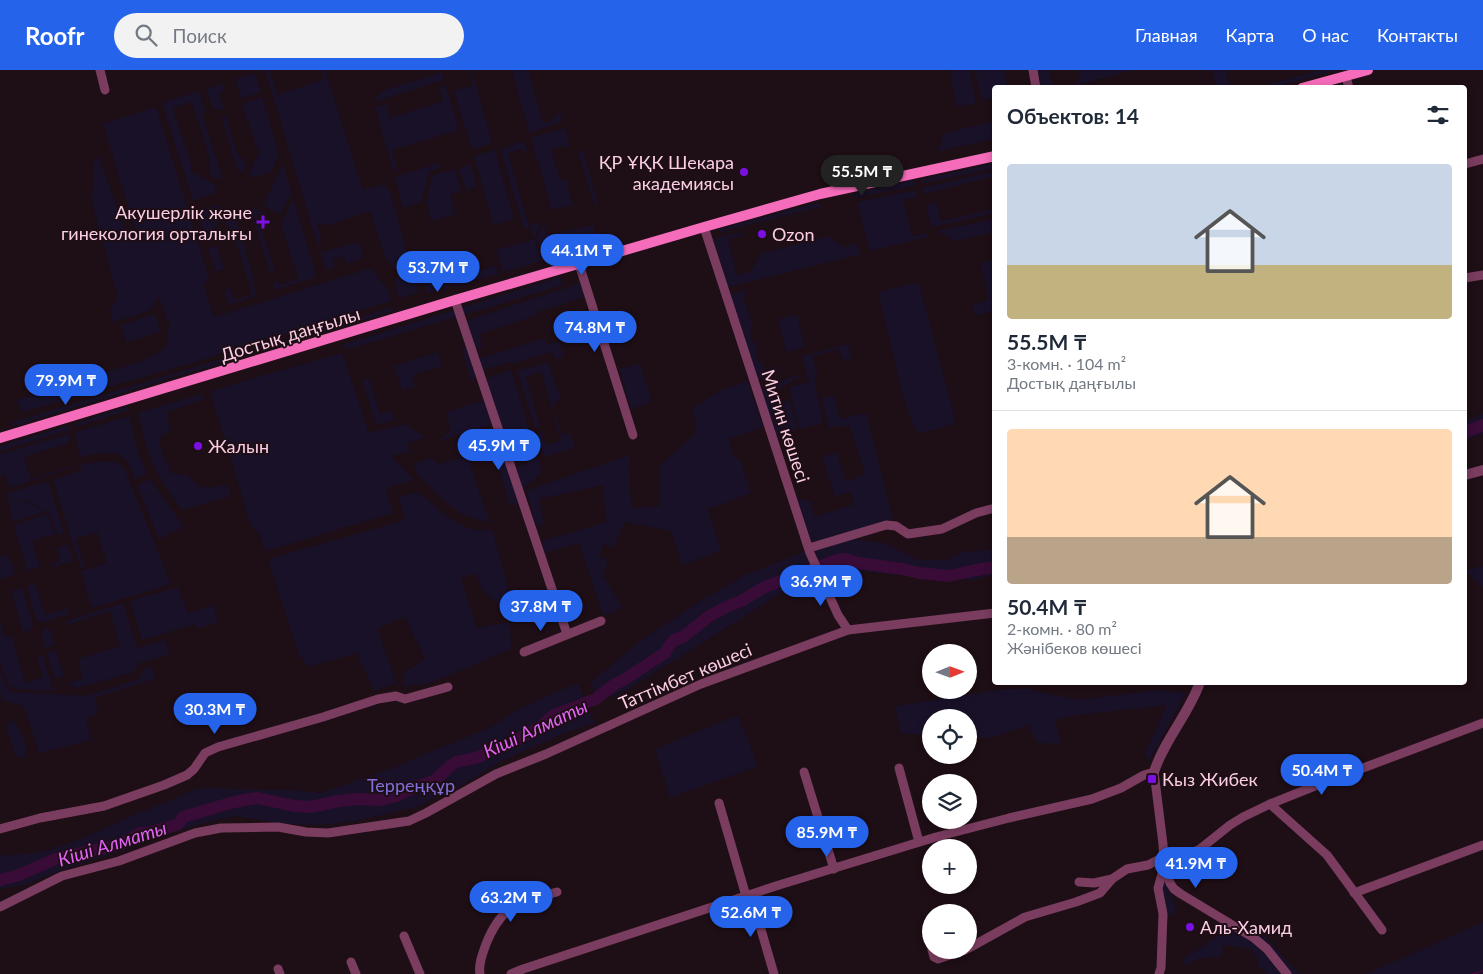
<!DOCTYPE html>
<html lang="ru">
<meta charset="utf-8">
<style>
body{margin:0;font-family:Lato,sans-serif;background:#f2f2f3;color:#1f2937;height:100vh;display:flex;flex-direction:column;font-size:19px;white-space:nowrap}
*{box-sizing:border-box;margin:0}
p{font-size:16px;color:#747a83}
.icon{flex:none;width:28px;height:28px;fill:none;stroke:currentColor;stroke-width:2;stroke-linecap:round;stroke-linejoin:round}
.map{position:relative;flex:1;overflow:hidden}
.side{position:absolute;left:992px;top:15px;width:475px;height:600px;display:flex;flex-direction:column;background:#fff;border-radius:5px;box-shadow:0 2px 8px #0003}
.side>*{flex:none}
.needle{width:32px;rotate:89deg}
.controls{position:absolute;left:922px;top:574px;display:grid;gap:10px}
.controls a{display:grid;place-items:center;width:55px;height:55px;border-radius:50%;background:#fff;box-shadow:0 2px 8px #0003;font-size:25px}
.price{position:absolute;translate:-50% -42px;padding:0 11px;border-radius:18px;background:#2563eb;color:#fff;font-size:16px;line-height:32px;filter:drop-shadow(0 1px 2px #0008)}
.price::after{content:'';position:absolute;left:50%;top:30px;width:15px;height:11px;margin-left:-8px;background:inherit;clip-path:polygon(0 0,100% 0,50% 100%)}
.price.on{background:#222;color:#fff}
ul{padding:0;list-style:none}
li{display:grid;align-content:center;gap:10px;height:265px;padding:0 15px}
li+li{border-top:1px solid #e0e1e3}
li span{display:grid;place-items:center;height:155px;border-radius:5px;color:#555}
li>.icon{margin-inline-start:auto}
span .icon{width:90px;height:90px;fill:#fffc;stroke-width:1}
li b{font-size:21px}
h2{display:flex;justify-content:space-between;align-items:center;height:60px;padding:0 15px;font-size:21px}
header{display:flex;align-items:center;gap:30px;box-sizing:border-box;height:70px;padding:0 25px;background:#2563eb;color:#fff}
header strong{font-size:24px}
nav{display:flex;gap:28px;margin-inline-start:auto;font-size:18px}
.search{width:350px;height:45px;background:#f2f2f3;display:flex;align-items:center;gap:12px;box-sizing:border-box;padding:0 18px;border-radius:28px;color:#747a83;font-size:19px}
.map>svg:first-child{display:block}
</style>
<header>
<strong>Roofr</strong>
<div class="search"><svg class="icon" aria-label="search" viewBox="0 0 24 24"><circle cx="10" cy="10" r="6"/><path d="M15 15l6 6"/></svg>Поиск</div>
<nav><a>Главная</a><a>Карта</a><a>О нас</a><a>Контакты</a></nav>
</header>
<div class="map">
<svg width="1483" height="904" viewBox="0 0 1483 904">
<rect width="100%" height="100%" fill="#1e0e15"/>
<g fill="#191128">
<path d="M265,0H273L270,1L278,25L324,9L321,0H325L363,120L384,114L390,122L419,223L399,228L394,211L399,204L385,188L370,141L328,155L317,154L322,172L318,176Z"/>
<path d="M469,0H472L492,73L472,80L454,21L473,15Z"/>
<path d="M512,0H528L543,53L554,50L553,46L560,43L563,51L529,63Z"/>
<path d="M959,0H970L976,33L957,37L950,2Z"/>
<path d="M975,0H1004L1007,17L995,18V28L982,30Z"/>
<path d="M1037,0H1049L1053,17H1041Z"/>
<path d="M1082,0H1134L1076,15Z"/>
<path d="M1212,0H1226L1230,17H1216Z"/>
<path d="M1322,0H1331V2L1274,17H1258Z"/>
<path d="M442,2L444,10L374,32L380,23L385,20Z"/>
<path d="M255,3L261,22L241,29L235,9Z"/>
<path d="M222,13L224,22L219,24L224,39L218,40L212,37L206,19Z"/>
<path d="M446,15L459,60L392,80L397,100L393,101L375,37L386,34L390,48L443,31L439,17Z"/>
<path d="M199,21L205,40L203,46L222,106L218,110L210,106V90L192,32L173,38L192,98L191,101L216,115L215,123L193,131L162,33Z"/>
<path d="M262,27L279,84L271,102L253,108L249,104L260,81L257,78L242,34Z"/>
<path d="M156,37L210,211L203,213L214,247L371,198L389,222L391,231L195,292L22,342L16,330L142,291L166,278L169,254L159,227L149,241L113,252L109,240L118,228L92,133L94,88L99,87L129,170L138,168L103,54Z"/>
<path d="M226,45L237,83L247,94L243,102L238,101L221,47Z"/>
<path d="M995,51V69L937,81L942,73L941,64Z"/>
<path d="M565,58L570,76L563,78L562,75L551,79L560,110L566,109L573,135L552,140L531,68Z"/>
<path d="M524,71L527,80L524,84L522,79L508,83L529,156L542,152L534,169L541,191L503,202L496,180L534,169L530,157L524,159L500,79Z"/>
<path d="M495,80L514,149L493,155L474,86Z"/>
<path d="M583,80L599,138L593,132L578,82Z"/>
<path d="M439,93L441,98L430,101L421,132L403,138L395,107Z"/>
<path d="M995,93V98L920,114L921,109Z"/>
<path d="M283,94L292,123L280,145L263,135Z"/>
<path d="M471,94L477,117L466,120L459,98Z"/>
<path d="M455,99L461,121L450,125L456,144L431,151L426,132L433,105Z"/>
<path d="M995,101V106L924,124L922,118Z"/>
<path d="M914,110L916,115L856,128L855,123Z"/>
<path d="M916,120L917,127L903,130L912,166L926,163L928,167L870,181L857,132Z"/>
<path d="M293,129L316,203L313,208L275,220L273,212L277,210L279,215L298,209L281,155Z"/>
<path d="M819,132L820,137L720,162V159Z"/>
<path d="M937,132L941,151L995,139V143L931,157L926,135Z"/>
<path d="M218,135L224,141L211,166L204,163L197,141Z"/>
<path d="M254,137L263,142L260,156L275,201L270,203L250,141Z"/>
<path d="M229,144L235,145L255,211L253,212L257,226L229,235L224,220L230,218L234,230L252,224L233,163L225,152Z"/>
<path d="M995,149V162L954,171L937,161Z"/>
<path d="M544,153L547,165L593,155L598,173L544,190L537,169Z"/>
<path d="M741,162L742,166L728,169L737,205L750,202L762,183L829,166L843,177L857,173L861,184L727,217L714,169Z"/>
<path d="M359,171L364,188L346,194L343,186L333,189L335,197L326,200L320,183Z"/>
<path d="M217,176L224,199L216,202L208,178Z"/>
<path d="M421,185L427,206L431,205L434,218L447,214L449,218L426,223L417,186Z"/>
<path d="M995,189V240L975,246L972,235L988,230L981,193Z"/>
<path d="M496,195L498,204L452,217L449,207L474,199L477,201Z"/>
<path d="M560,207L563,215L463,245L460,238Z"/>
<path d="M581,213L585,227L537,242L535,246L479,264L483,277L475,279L466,251Z"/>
<path d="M914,213L918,214L920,217L955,349L953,354L923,363L918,362L915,360L903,328L879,224L880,221L885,220Z"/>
<path d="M748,220L742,231L746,233L753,258L750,260L753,273L756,272L758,279L755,280L759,293L762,292L764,300L779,296L780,300L757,310L729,224Z"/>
<path d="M393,237L391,242L14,356L10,353Z"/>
<path d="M454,240L456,247L349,279L341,275Z"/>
<path d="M155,244L161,262L126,272L121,255Z"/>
<path d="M797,245L805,277L786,282L778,249Z"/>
<path d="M545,268L547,274L559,271L564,287L555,289L552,282L514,293L509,292L483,300L479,289Z"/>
<path d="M848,274L852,288L842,290L839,279L813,286L818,308L814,309L823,353L799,359L789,317L809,312L802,286Z"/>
<path d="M467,277L475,305L472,314L461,279Z"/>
<path d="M438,282L442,296L412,305L415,317L402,321L394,296Z"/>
<path d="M342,283L369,363L405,354L425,368L407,373L410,382L391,386L414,410L386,418L393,443L266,481L258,462L251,456L210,321Z"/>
<path d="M548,292L561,330L553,333L554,339L552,340L541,302L526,307L540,356L535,358L517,301Z"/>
<path d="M640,293L652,332L631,339L619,299Z"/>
<path d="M511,300L542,402L523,419L517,402V397L528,393L522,376L511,380L509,378L486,309Z"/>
<path d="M799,304V307L773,322L776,334L790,330L797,359L776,365L761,320Z"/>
<path d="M369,308L380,344L392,341L395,350L376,355L362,310Z"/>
<path d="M748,311L763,357L728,369L735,389L740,390L751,423L708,439L721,481L683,495L671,461L625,452L613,478L604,474L599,486L608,490L603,505L622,538L603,546L579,473L545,483L542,471L606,452L603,415L539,429L544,453L537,457L526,421L629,385L631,439L660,436L659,396L697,362L692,338L723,319Z"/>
<path d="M202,324L205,329L167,342L170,362L162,364L159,374L171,403L186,405L200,417H215L227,414L231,426L182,440C171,425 160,410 152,393C146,377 142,360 138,343Z"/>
<path d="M834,326L840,349L866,343L893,448L812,474L797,428L816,433L811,434L815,447L854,434L850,422L835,427L822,387L836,382L846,411L865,404L849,355L842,357L841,355L829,359L822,328Z"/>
<path d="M485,330L493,354L439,371L451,359L446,342Z"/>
<path d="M128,336L129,340L76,357V353Z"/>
<path d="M1483,344V364L1465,371V352Z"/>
<path d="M129,346L139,384L147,403L135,410C132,403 129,394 124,388C114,378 92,385 80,387L77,375L76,362Z"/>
<path d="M557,347L562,365L570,363L575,378L544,387L537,363L542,362L546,375L561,370L554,348Z"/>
<path d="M69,355V360L0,381V376Z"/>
<path d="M69,364V373L24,387L31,409L72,396L74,392L73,397L9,418L5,405L0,406V384Z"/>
<path d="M496,366L519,433L510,436L489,368Z"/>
<path d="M468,386L470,395L490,452L482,451L464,445L448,434L417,404L414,394L431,388L439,394Z"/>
<path d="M105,391L119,393L125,400L171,514L92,538L81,501L107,493L97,462L76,469L85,497L81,499L53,410L78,402L81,400V394Z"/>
<path d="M150,409L184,457L159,469L137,416Z"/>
<path d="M48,411L64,463L57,465L52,448L47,442L28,430H7V423Z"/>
<path d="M417,422C431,433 455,455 472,459C478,461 485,460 492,460L513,533L511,545L482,520L476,503L461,508L477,558L509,552L512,579L430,613L404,616V602L425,589L405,547L377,558L396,613L374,621L357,583L308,597L298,583L268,489L405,450L399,427Z"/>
<path d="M8,431H27L45,442L13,452Z"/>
<path d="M47,444L50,449L55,464L32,471L40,497L27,501L14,455Z"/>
<path d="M853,469L884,473L918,490H946L963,482L995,479V504L973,510L935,509L859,501L823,502L814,479Z"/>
<path d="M68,474L73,491L52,497L51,493L60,491L56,478Z"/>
<path d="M806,481L816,506L800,511L629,619L597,633L591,612L639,572L696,534L743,506Z"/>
<path d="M8,485L10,493H12L15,504L0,509V487Z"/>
<path d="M1483,496V517L1465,501Z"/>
<path d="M35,514L45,545L67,538L69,544L42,553L36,549L27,516Z"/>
<path d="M178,517L188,543L213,535L218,552L197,559L195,554L142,570L130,531Z"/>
<path d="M22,518L33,554L30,561L23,562L11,521Z"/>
<path d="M123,533L137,578L165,570L169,584L139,593L134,602L77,618L67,614L83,608L78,589L120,576L110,541L67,555L66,551Z"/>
<path d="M0,550L5,568L12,566L25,613L43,607L37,586L42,584L53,621L16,619L9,616L0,592Z"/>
<path d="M45,557L52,561L51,564L55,575L45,578L41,564Z"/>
<path d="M56,580L64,606L55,609L47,583Z"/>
<path d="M151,596L155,609L95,627L98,644L86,648L91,670L39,683L24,636L2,630L0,624V599C3,608 5,618 13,622L87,626L139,609L145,598Z"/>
<path d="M578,613L595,653L562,664L500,692L456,718L416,737L355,751L320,755L287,754L234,746L192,756L128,779L51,804L24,815L0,819V786L43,782L82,769L118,752L199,718L296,720L321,723L392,698L491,657L520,638Z"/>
<path d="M1026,618L1054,625L1079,630L1158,620L1186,623L1148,693L1145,683L1167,635L1070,646L1055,650L1061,674L1038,673L1028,655L991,668H969V648H931V666L901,663L895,636L999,620Z"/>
<path d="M738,645L758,696L670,728L655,679Z"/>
<path d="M9,651H13C21,659 29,677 25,688L22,689L16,686L6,658L7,653Z"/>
<path d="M1164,803L1176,840L1173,844L1168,845L1162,823Z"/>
<path d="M1483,852V904H1367Z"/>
<path d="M1241,854L1264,865L1299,904H1266L1262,898H1258V889L1251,879L1223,875L1222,886L1197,889L1187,895L1181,890L1228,860Z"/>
</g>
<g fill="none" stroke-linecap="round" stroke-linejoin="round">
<path stroke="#390c37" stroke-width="2" d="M1473,904L1483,901"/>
<g stroke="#390c37" stroke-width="12">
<path d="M1465,362L1483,355"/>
<path d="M0,810L16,806L58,788L118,775L129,770L140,763H147L172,756L178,754L183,747L234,732L257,728L295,736L310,737L339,731L358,729L381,730L397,726L411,719L434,711L450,696L456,692L479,687L496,678L509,674L539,658L554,645L596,629L603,623L615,614L622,611L665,583L669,576L674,570L683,567L708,547L726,537L741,531L765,517L793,506L838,490L845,489L859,493L902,499L919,503L949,506L976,500L995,497"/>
</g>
<g stroke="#7a3c5f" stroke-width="9">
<path d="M100,0L105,20"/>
<path d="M1033,0L1036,18"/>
<path d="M1346,7L1349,18"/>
<path d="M1465,94L1483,89"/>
<path d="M704,157L810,483L838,545L848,560"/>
<path d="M579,194L633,365"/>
<path d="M1465,208L1483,205"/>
<path d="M455,230L567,564"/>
<path d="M809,478L886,455L896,456L908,464L942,459L976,443L995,438"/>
<path d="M524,582L601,551"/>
<path d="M899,698L919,772"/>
<path d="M804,702L834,799"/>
<path d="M719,733L746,826"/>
<path d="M1270,734L1327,785L1382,860"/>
<path d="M0,759L40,748L104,736L164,715L187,705L194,699L205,683L218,677L323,647L378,629L396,626L405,629L448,617"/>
<path d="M1079,812L1094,813L1112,809L1127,799L1148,795L1164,787L1189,784L1200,779L1230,755L1243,747L1270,734L1315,716L1483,653"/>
<path d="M1354,823L1483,775"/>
<path d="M751,825L774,904"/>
<path d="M0,837L62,806L119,791L195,763L221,758L278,757L306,762L328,763L409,751L426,743L496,704L546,684L701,614L848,560L995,543"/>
<path d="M942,842L944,841"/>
<path d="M931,854L927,860L931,876"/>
<path d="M404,866L420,904"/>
<path d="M969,878L1025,847L1076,832L1100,823L1112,809"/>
<path d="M932,880L934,887L938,889L965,880"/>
<path d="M351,892L356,904"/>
<path d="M278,899L280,904"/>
<path d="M480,904C478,894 483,883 486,874C502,834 519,832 557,822"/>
<path d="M511,904L523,899L779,815L936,767L1009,748L1092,729L1121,718L1144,705L1154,702L1163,774L1164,797L1170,813L1174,819L1181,824L1254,868L1267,879L1287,904"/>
<path d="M1159,904L1161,898L1163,844L1158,818L1164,797"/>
</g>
<g stroke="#7a3c5f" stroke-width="10">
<path d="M1465,405L1483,400"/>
<path d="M1154,702C1164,670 1189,644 1200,612"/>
</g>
<g stroke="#f56cba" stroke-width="10">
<path d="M1302,18L1368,0"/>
<path d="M0,368L455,230L704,157L820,124L995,86"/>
</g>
</g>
<g fill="#7b10e5" stroke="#1e0e15" stroke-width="2">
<circle cx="744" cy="102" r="5"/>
<path d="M260.5 144.5h5v5h5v5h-5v5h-5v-5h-5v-5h5z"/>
<circle cx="762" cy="164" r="5"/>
<circle cx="198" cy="376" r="5"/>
<rect x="1147" y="704" width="10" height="10" rx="2.5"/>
<circle cx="1190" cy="857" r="5"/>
</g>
<g text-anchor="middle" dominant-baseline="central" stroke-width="4" stroke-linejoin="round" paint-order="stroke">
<g font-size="18" fill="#fccee4" stroke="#1e0e15" text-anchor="start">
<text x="734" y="92" text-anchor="end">ҚР ҰҚК Шекара<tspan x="734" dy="21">академиясы</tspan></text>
<text x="252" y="142" text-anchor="end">Акушерлік және<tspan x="252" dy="21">гинекология орталығы</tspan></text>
<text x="772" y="164">Ozon</text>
<text x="208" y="376">Жалын</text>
<text x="1162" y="709">Кыз Жибек</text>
<text x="1200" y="857">Аль-Хамид</text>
</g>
<g font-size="18" fill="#fccee4" stroke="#1e0e15">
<text transform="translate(290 264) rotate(-17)">Достық даңғылы</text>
<text transform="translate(786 356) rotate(72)">Митин көшесі</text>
<text transform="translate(685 606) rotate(-23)">Таттімбет көшесі</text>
</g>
<g font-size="18" fill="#8070da" stroke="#1e0e15">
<text x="411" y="715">Терреңқұр</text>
</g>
<g font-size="19" font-style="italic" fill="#e164f4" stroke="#1e0e15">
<text transform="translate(535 658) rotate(-25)">Кіші Алматы</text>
<text transform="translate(112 773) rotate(-17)">Кіші Алматы</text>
</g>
</g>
</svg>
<div class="controls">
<a><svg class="needle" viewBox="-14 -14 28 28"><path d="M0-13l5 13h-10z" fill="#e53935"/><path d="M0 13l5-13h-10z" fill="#747a83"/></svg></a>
<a><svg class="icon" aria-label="locate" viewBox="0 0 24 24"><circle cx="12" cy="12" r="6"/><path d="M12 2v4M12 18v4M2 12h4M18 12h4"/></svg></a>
<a><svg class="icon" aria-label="layers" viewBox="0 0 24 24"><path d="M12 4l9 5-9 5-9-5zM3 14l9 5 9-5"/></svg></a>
<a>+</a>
<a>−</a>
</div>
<b class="price on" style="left:862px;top:127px">55.5M ₸</b>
<b class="price" style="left:582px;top:206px">44.1M ₸</b>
<b class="price" style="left:438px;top:223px">53.7M ₸</b>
<b class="price" style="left:595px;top:283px">74.8M ₸</b>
<b class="price" style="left:66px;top:336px">79.9M ₸</b>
<b class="price" style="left:499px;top:401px">45.9M ₸</b>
<b class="price" style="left:821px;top:537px">36.9M ₸</b>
<b class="price" style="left:541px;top:562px">37.8M ₸</b>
<b class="price" style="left:215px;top:665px">30.3M ₸</b>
<b class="price" style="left:1322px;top:726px">50.4M ₸</b>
<b class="price" style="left:827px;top:788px">85.9M ₸</b>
<b class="price" style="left:1196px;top:819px">41.9M ₸</b>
<b class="price" style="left:511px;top:853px">63.2M ₸</b>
<b class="price" style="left:751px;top:868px">52.6M ₸</b>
<section class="side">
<h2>Объектов: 14<svg class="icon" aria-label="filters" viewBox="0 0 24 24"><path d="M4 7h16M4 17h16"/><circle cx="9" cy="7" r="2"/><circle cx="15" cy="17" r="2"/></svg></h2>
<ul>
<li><span style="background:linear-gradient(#c9d6e8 65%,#c2b280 0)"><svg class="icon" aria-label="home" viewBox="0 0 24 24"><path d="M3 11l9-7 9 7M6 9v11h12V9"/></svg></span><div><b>55.5M ₸</b><p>3-комн. · 104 m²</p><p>Достық даңғылы</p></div></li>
<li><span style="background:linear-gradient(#ffd9b3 70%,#b9a48a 0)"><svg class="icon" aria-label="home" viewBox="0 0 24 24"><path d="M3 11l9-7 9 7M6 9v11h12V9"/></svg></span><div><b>50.4M ₸</b><p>2-комн. · 80 m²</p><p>Жәнібеков көшесі</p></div></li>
</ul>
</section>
</div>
